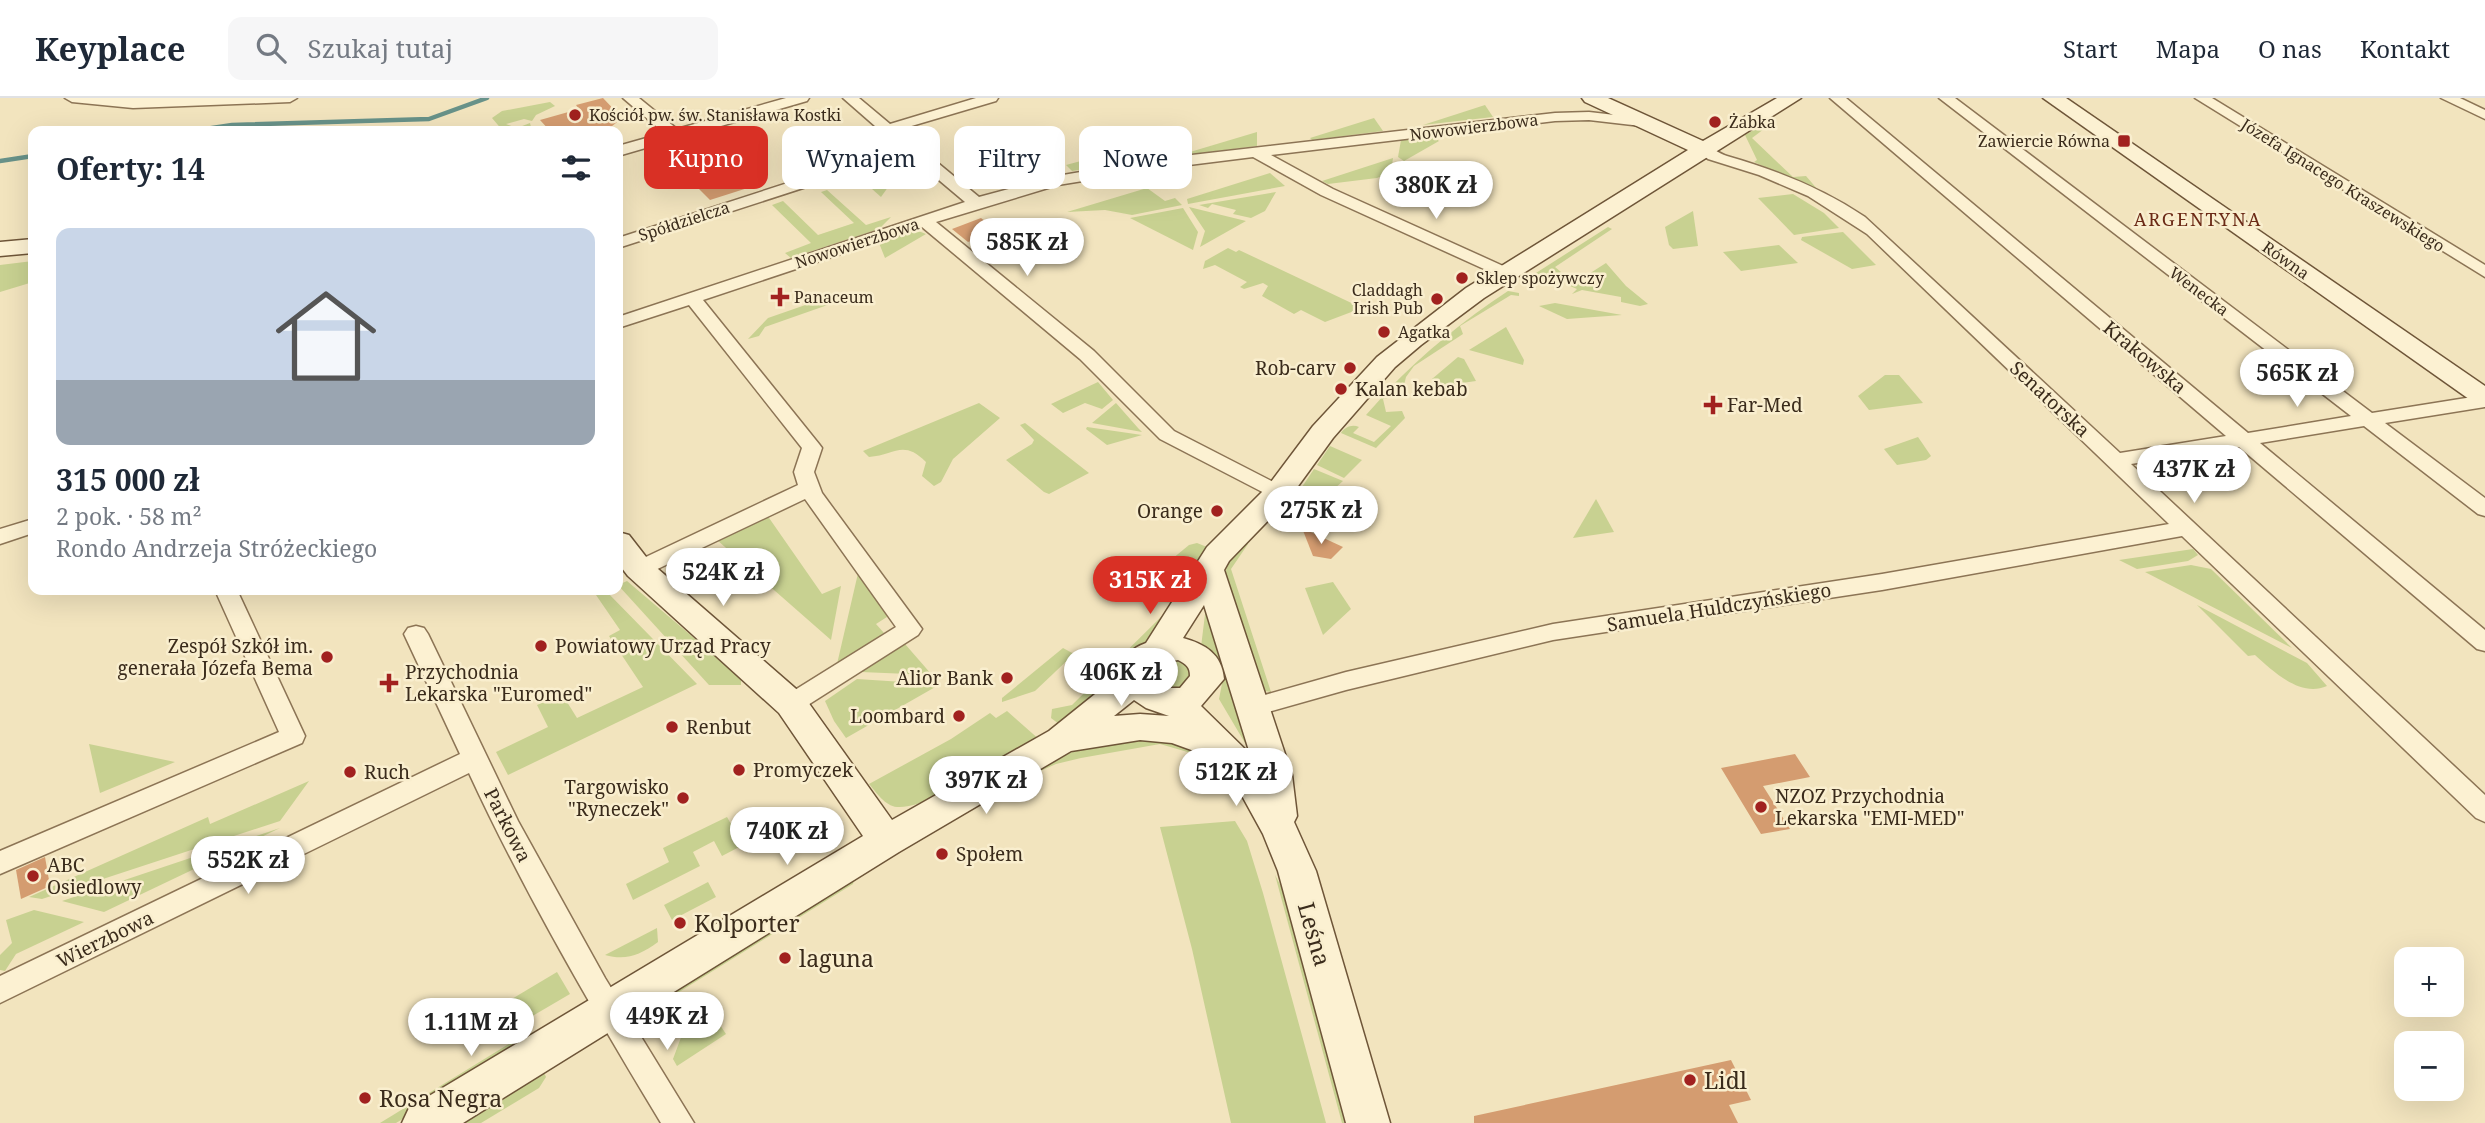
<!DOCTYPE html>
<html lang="pl">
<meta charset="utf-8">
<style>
body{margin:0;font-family:"Noto Serif",serif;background:#f6f6f7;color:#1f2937;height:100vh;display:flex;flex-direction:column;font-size:26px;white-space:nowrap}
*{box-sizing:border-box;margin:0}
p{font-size:23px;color:#747a83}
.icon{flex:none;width:38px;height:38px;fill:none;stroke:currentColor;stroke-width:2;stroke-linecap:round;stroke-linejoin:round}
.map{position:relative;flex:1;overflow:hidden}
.side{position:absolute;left:28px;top:28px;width:595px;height:469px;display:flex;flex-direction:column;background:#fff;border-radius:14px;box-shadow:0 7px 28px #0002}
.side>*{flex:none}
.hud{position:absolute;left:644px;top:28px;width:665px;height:63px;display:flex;gap:14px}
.controls{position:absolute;left:2394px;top:849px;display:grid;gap:14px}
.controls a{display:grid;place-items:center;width:70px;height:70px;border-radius:14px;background:#fff;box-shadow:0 7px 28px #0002;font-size:35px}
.price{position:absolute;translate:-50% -60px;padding:0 16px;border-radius:24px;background:#fff;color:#222;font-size:23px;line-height:46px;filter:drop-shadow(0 2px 4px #0008)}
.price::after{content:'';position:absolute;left:50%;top:42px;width:21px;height:16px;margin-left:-10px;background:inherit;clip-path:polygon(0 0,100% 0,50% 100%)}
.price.current{background:#d93025;color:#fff}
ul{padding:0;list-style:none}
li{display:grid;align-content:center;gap:14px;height:371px;padding:0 28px}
li span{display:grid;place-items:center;height:217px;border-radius:14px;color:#555}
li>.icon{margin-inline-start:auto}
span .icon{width:126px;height:126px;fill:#fffc;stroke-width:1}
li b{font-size:30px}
h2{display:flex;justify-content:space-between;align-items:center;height:84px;padding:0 28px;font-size:30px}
.pill{padding:0 24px;border-radius:14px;background:#fff;box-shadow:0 7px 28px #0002;font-size:24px;line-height:63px}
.pill.current{background:#d93025;color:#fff}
header{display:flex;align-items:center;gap:42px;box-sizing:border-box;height:98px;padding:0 35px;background:#fff;border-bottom:2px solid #e0e1e3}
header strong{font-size:33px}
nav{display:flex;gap:38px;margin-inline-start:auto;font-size:24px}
.search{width:490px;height:63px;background:#f6f6f7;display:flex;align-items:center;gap:18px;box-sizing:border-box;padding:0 24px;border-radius:14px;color:#747a83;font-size:26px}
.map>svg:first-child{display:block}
</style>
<header>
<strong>Keyplace</strong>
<div class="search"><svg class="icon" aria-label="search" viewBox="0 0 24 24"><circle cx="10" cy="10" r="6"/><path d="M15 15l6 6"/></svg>Szukaj tutaj</div>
<nav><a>Start</a><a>Mapa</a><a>O nas</a><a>Kontakt</a></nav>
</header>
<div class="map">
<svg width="2485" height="1025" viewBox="0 0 2485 1025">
<rect width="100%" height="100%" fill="#f2e4be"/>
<g fill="#c8d191">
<path d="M550,4L555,8L536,17L532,23L524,21L506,26L517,30L530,25L532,33H503L492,20L502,13Z"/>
<path d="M1485,7L1493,19L1423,27Z"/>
<path d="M1374,20L1383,33L1312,42L1310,40Z"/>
<path d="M1764,26L1768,28L1752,40L1793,79L1806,78L1818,92L1754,64L1757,62L1745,37Z"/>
<path d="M1257,34V48L1193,56L1190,54Z"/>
<path d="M1434,39L1439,43L1404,63L1398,59L1401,42Z"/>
<path d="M1140,47L1144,62L1072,73L1066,67Z"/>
<path d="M1393,60L1391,74L1377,80L1328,86L1322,83Z"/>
<path d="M872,68L891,85L881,99L853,74Z"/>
<path d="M1270,75L1285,88L1188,106L1187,101Z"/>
<path d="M1147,90L1165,103L1175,100L1182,107L1132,117L1105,112L1067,114Z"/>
<path d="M827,92L866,127L891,119L879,131L791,160L785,155L811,145L772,107L783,103L818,137L854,125L821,94Z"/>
<path d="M1276,94L1265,113L1251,120L1233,116L1236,112L1212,106L1208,110L1199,107Z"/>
<path d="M1793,96L1824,115L1839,130L1794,137L1758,100Z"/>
<path d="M1189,109L1246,123L1200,149L1205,133Z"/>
<path d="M1183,110L1198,134L1193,152L1130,120Z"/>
<path d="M1693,113L1698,148L1673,151L1669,147L1665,129Z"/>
<path d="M1608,129L1612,131L1555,169L1561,174L1544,184L1536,183L1533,180L1536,175Z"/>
<path d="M916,132L926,136L885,160L879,145Z"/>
<path d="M1843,134L1876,167L1852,171L1801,142L1802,139Z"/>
<path d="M1779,147L1798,165L1741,173L1723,154Z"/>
<path d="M1228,150L1236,154L1239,152L1362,210L1325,224L1301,212L1294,216L1262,198L1268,188L1263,185L1244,191L1240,189L1247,184L1215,167L1203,171L1205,163Z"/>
<path d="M33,163V184L0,194V167Z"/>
<path d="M1606,165L1626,188L1648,206L1640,208L1621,204V199L1582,192L1572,196L1577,191L1570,188Z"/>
<path d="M1508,193L1519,195V198L1511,197L1460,228L1463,236L1414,268L1406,279L1403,291L1388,292C1425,254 1464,222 1508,193Z"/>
<path d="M830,194L839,203L765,229L759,238L748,241L768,220L814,204L818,198Z"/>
<path d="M1555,205L1622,217L1567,221L1539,208Z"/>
<path d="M1506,229L1524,262L1523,267L1469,252Z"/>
<path d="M1458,259L1464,261L1476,283L1434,289L1432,281Z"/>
<path d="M1885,277H1899L1923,305L1869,312L1858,298Z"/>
<path d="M1098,284L1113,302L1102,311L1085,305L1063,315L1051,306Z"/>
<path d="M1405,296L1383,301L1386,314L1402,313L1405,320L1376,350L1341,335C1345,329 1352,326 1359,329L1353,335L1374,344L1391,328L1366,317L1384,297Z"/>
<path d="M979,305L1000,320L953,361L941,384L934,388L922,378L926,364C903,341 895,357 869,359L863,353Z"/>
<path d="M1116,305L1138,330L1142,334L1092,325Z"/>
<path d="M1025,325L1089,375L1049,396L1044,394L1006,362L1032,346L1034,342L1020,327Z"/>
<path d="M1087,329L1142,337L1107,347L1086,331Z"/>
<path d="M1918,339L1931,358L1926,362L1897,367L1884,351Z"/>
<path d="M1330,348L1362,362L1344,380L1317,367Z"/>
<path d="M1314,371L1343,383L1325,399L1302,389Z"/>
<path d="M1596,401L1614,434L1573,440Z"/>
<path d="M767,417L822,496L841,488L831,542L717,442Z"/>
<path d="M1197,445L1207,449L1178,505L1146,503L1132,494L1189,447Z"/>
<path d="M1245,445L1248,446L1231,471L1271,594L1264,593L1224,480L1228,465Z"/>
<path d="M2193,451L2198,457L2188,463L2137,471L2119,462Z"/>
<path d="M2191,467L2211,471L2292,550L2145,474Z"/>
<path d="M859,471L890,517L876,526L884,535L837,566Z"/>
<path d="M627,483L741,580V587H709L618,487Z"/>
<path d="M1333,484L1351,511L1323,537L1305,490Z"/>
<path d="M606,493L697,586L508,677L496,654L548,629L537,607L562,596L577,620L643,589L609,538L620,532L596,497Z"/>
<path d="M1207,500L1254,643L1245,645L1219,601C1226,569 1224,573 1201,549Z"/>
<path d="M2197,507L2307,565L2327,588C2300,600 2273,573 2255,557L2248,558Z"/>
<path d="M1162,518L1166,521L1126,572L1059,626L1051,620L1052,611L1072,607Z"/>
<path d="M905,546L932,577L861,574L898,548Z"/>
<path d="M1063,550L1074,556L1035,593L1002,604V600Z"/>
<path d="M1183,560L1194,574L1185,588L1171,592L1158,589L1150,570L1154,565Z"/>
<path d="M857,581L934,586L937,588L846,640L834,623L825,603Z"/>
<path d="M1007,613L1041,643C1011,658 927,712 897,709C885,708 876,694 869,686L951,641L990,615L996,620Z"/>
<path d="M1146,635L1199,654L1211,663L1206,665L1191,655L1160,646L1081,660L1056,666L1027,679C1059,653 1106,643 1146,635Z"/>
<path d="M89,646L175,664L100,695Z"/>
<path d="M309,683L280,723L42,801L29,799L208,719L210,726Z"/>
<path d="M727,719L743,747L722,758L714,743L693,754L700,768L633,802L626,786L669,764L663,750Z"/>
<path d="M1235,723L1247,743L1263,795L1326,1025H1231L1192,851L1160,729Z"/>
<path d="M280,730L104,814L62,803Z"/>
<path d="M1275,777L1285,796L1348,1025H1342Z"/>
<path d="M854,782L853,786L671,899L658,904Z"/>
<path d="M708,784L716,799L672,822L664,807Z"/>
<path d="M34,812L84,824L16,856L5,873L0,872V857L12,845L6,822Z"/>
<path d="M657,830L658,844C640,857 626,863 605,857Z"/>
<path d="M557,874L570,896L512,930L500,908Z"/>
<path d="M696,899L701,918L720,927L726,936L677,968L673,961Z"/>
<path d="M530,933L534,942L396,1025H380Z"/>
<path d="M543,972L546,979L539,990L481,1025H459Z"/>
</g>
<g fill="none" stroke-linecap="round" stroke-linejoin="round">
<g stroke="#689289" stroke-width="4.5">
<path d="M192,33L232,27L429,21L487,0"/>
<path d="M0,63L33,58"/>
</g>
</g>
<g fill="#d49c70">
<path d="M603,0L622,20L606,33H550L540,22L579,11L576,7Z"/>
<path d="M739,66L757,87L710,102L689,81Z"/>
<path d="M981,120L997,133L968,144L952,131Z"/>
<path d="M1302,430L1343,449L1331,461L1313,458Z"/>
<path d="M1795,656L1810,679L1763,688L1790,731L1761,736L1721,670Z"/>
<path d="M45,759L50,788L21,801L16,772Z"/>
<path d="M1731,962L1751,1002L1729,1007L1738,1025H1474V1018Z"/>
</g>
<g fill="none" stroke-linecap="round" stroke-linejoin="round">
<g stroke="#8c7455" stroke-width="3">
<g id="street">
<path d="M65,0H297L290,4L133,10L72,4Z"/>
<path d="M623,0H639L677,31L786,0H809L807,3L618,58V48L664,35Z"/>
<path d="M843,0H859L890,26L976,0H998L996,3L898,32L979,99L1057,78L1157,61L1555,15L1589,14L1641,20L1648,24L1641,28L1589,22L1555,23L1271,57L1333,91L1512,172L1515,176L1512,180L1506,181L1321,97L1253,59L1157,71L1058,87L936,124L1094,253L1174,333L1285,390L1288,395L1285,400L1278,402L1160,341L1080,261L922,129L703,202L819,346L822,350L814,374L822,395L922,531L918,537L800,612L791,615L782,612L779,606L782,600L896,529L805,401L647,476L639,479L631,476L628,471L631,466L798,387L794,374L802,350L689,207L618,230V219L965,104L908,56L618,150V140L899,49Z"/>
<path d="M1830,0H1846L2248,335L2351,318L1939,0H1955L2372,315L2485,297V309L2385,325L2485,400V418L2478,416L2364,328L2260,345L2485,532V553L2477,551L2239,349L2131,366L2485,697V724L2476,720L2182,438L1882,492L1553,542L1346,592L1254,618L1245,616L1242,609L1245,602L1254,600L1346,574L1553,526L1882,476L2169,426L1867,136L1808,98L1759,77L1708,61L1695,51L1698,48C1709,45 1716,55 1727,58C1776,72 1822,90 1865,119L2120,355L2226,338Z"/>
<path d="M2195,0H2212L2485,167V179Z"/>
<path d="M2441,0H2460L2485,12V21Z"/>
<path d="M33,421V435L0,446V431Z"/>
<path d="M215,492H237L305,638L302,645L0,776V753L279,634Z"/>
<path d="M416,528L424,530L428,536L518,723L605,880L694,1025H661C592,911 525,796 469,675L0,905V878L460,656L404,536L408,530Z"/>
</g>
</g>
<g stroke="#6e5538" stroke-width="3">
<g id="secondary">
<path d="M1582,0H1608L1703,43L1777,0H1801L1484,200L1421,247L1395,269L1333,340L1288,402L1229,463L1224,472L1292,677L1297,718L1294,724L1316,773L1390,1025H1346L1278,773L1263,736L1235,685L1208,658L1172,645L1140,642L1071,653L899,754L463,1025H402L409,1010L863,738L779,615L628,478L618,465V434L629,437L650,464L803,597L892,722L1049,633L1120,576C1122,561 1131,550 1146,545L1207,449L1268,388L1313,328L1377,259L1466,190L1688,52L1585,4ZM1204,507L1250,656L1201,608L1224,581C1222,556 1205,546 1183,540ZM1178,562C1186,566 1190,569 1190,578L1180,590H1166L1156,583L1154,571L1160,565ZM1134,602L1146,610L1169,618L1140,616L1114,618Z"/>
<path d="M2043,0H2066L2485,288V308L2476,306Z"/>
<path d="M33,141V155L0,158V144Z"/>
</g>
</g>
<use href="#street" fill="#fcf1d2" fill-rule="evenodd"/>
<use href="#secondary" fill="#fcf1d2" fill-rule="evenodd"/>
</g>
<g fill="#a1211f" stroke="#f9eece" stroke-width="2.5">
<circle cx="575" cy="17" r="7"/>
<circle cx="1715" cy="24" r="7"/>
<rect x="2117" y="36" width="14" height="14" rx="3.5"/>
<circle cx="1462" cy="180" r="7"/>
<path d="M776.5 188.5h7v7h7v7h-7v7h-7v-7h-7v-7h7z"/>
<circle cx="1437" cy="201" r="7"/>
<circle cx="1384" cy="234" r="7"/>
<circle cx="1350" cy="270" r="7"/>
<circle cx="1341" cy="291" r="7"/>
<path d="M1709.5 296.5h7v7h7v7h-7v7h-7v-7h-7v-7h7z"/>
<circle cx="1217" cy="413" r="7"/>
<circle cx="541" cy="548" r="7"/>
<circle cx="327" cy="559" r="7"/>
<circle cx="1007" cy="580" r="7"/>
<path d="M385.5 574.5h7v7h7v7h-7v7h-7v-7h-7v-7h7z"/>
<circle cx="959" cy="618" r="7"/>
<circle cx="672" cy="629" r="7"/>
<circle cx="739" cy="672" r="7"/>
<circle cx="350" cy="674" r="7"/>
<circle cx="683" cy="700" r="7"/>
<circle cx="1761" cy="709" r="7"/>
<circle cx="942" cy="756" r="7"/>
<circle cx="33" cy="778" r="7"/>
<circle cx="680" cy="825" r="7"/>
<circle cx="785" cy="860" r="7"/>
<circle cx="1690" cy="982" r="7"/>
<circle cx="365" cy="1000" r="7"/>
</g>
<g text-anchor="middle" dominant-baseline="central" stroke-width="5" stroke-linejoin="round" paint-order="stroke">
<g font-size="16" fill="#3a2b1b" stroke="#f9eece" text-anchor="start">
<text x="589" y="17">Kościół pw. św. Stanisława Kostki</text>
<text x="1729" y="24">Żabka</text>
<text x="2110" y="43" text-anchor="end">Zawiercie Równa</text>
<text x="1476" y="180">Sklep spożywczy</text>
<text x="1423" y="192" text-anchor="end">Claddagh<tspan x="1423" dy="18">Irish Pub</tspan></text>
<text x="794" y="199">Panaceum</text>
<text x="1398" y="234">Agatka</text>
</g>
<g font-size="16" fill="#3a2b1b" stroke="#f9eece">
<text transform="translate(1474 29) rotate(-7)">Nowowierzbowa</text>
<text transform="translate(2343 87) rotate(32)">Józefa Ignacego Kraszewskiego</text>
<text transform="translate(684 123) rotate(-18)">Spółdzielcza</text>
<text transform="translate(857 145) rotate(-18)">Nowowierzbowa</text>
<text transform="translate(2286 162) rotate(35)">Równa</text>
<text transform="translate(2199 193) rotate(37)">Wenecka</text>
</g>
<g font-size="18" letter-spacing="2" fill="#6b2a16" stroke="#f9eece">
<text x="2198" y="121">ARGENTYNA</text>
</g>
<g font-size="19" fill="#3a2b1b" stroke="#f9eece">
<text transform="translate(2145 259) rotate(40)">Krakowska</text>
<text transform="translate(2050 301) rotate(43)">Senatorska</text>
<text transform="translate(1719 509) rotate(-9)">Samuela Huldczyńskiego</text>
<text transform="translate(508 727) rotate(63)">Parkowa</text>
<text transform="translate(105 841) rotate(-26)">Wierzbowa</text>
</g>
<g font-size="19" fill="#3a2b1b" stroke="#f9eece" text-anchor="start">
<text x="1336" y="270" text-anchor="end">Rob-carv</text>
<text x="1355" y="291">Kalan kebab</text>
<text x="1727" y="307">Far-Med</text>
<text x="1203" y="413" text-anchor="end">Orange</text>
<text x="313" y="548" text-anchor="end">Zespół Szkół im.<tspan x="313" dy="22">generała Józefa Bema</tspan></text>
<text x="555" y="548">Powiatowy Urząd Pracy</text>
<text x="405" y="574">Przychodnia<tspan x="405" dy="22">Lekarska "Euromed"</tspan></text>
<text x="993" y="580" text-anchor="end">Alior Bank</text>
<text x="945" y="618" text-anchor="end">Loombard</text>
<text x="686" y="629">Renbut</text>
<text x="753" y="672">Promyczek</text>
<text x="364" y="674">Ruch</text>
<text x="669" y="689" text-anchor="end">Targowisko<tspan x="669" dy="22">"Ryneczek"</tspan></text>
<text x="1775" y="698">NZOZ Przychodnia<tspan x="1775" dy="22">Lekarska "EMI-MED"</tspan></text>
<text x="956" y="756">Społem</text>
<text x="47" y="767">ABC<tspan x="47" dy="22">Osiedlowy</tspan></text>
</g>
<g font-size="23" fill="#3a2b1b" stroke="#f9eece" text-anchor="start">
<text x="694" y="825">Kolporter</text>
<text x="799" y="860">laguna</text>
<text x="1704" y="982">Lidl</text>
<text x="379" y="1000">Rosa Negra</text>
</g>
<g font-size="23" fill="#3a2b1b" stroke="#f9eece">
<text transform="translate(1315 836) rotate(74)">Leśna</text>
</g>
</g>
</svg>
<div class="controls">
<a>+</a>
<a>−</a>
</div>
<b class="price" style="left:1436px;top:123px">380K zł</b>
<b class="price" style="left:1027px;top:180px">585K zł</b>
<b class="price" style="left:2297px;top:311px">565K zł</b>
<b class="price" style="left:2194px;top:407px">437K zł</b>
<b class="price" style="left:1321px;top:448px">275K zł</b>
<b class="price" style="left:723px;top:510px">524K zł</b>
<b class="price current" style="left:1150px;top:518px">315K zł</b>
<b class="price" style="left:1121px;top:610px">406K zł</b>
<b class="price" style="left:1236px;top:710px">512K zł</b>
<b class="price" style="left:986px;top:718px">397K zł</b>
<b class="price" style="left:787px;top:769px">740K zł</b>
<b class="price" style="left:248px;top:798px">552K zł</b>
<b class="price" style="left:667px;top:954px">449K zł</b>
<b class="price" style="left:471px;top:960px">1.11M zł</b>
<div class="hud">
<a class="pill current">Kupno</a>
<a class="pill">Wynajem</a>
<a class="pill">Filtry</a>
<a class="pill">Nowe</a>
</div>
<section class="side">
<h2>Oferty: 14<svg class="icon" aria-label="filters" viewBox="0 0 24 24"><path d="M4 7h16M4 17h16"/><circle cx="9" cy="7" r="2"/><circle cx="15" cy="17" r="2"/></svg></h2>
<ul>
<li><span style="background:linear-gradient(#c9d6e8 70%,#9aa5b1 0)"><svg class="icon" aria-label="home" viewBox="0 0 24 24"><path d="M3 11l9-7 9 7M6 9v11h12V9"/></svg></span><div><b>315 000 zł</b><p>2 pok. · 58 m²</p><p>Rondo Andrzeja Stróżeckiego</p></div></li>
</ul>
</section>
</div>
